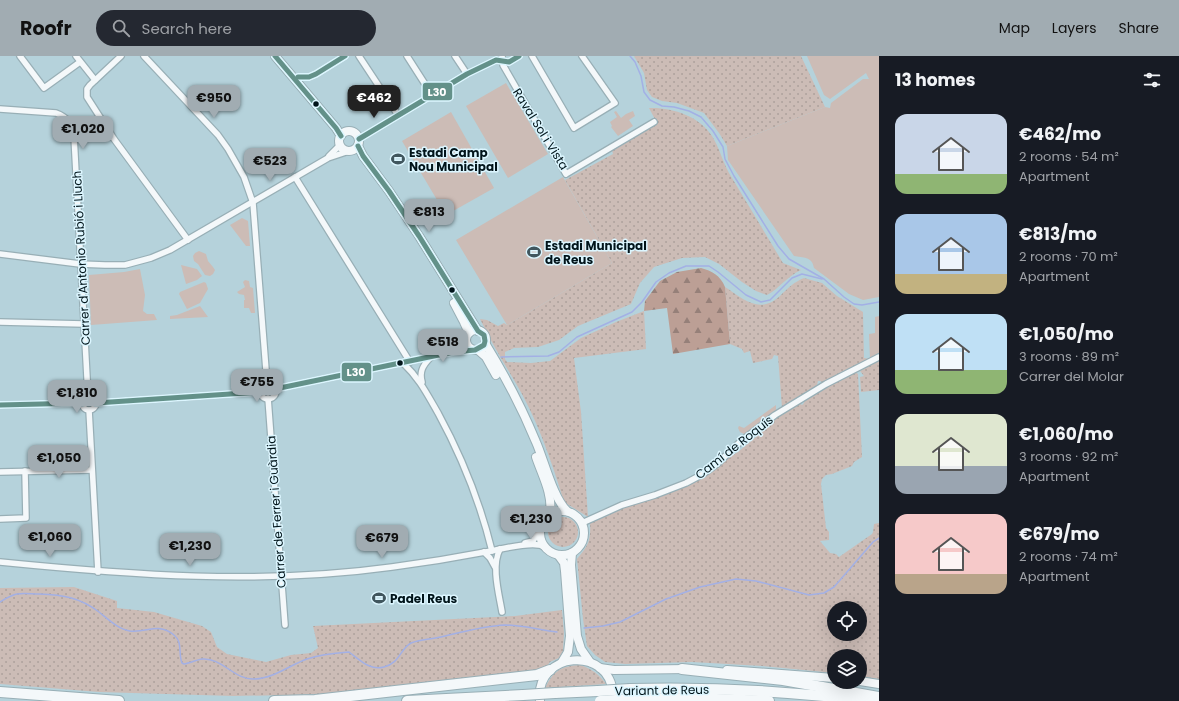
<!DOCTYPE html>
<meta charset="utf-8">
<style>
body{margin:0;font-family:Poppins,sans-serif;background:#242831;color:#f1f3f6;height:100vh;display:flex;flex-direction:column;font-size:15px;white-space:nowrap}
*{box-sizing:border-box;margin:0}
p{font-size:13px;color:#9ea1a6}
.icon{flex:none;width:22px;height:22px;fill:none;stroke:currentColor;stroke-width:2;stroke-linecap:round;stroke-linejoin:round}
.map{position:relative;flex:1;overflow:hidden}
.details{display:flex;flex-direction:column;background:#171b24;width:300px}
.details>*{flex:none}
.tools{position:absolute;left:827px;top:545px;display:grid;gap:8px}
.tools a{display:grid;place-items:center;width:40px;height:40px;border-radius:50%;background:#171b24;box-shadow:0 4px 16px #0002;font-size:20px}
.price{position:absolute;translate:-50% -34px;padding:0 9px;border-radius:8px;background:#a1acb2;color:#111;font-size:13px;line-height:26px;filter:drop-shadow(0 1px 2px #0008)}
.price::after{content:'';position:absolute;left:50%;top:24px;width:12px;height:9px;margin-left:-6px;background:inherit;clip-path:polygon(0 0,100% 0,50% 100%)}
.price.current{background:#222;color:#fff}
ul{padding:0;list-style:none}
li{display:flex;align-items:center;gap:12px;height:100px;padding:0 16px}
li span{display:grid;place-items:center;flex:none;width:112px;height:80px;border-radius:12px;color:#555}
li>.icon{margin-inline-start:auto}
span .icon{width:48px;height:48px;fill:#fffc;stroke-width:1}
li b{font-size:17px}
h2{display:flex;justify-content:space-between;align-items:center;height:48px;padding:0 16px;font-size:17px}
header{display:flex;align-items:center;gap:24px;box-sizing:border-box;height:56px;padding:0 20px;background:#a1acb2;color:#111}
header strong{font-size:19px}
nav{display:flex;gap:22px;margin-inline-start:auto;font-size:14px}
.search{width:280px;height:36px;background:#242831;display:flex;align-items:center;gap:10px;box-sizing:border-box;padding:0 14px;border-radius:22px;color:#9ea1a6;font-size:15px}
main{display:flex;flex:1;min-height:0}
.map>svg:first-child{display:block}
</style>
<header>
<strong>Roofr</strong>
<div class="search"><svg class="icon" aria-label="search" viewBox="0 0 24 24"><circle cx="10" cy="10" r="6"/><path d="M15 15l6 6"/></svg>Search here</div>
<nav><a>Map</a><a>Layers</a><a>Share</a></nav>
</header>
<main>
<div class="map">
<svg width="879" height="645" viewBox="0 0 879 645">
<defs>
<pattern id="grass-dots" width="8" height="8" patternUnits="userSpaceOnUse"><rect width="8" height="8" fill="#ccbcb6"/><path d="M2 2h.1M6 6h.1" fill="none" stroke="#ada19c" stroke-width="1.8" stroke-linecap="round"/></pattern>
<pattern id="forest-firs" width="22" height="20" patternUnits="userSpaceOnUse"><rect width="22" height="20" fill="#bc9f95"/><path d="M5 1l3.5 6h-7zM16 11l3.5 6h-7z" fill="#968079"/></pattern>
</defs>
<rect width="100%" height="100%" fill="#b5d2db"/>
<g fill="url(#grass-dots)" fill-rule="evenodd">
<path d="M634,0H801L825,51L727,90L719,77L704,57L677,47L662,45L652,41L647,34L644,17Z"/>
<path d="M649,52C671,51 700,60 712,80C719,91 722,104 729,117L783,207L801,214C786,221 780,232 767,239L756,235L742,226L719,208L705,201L682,202L654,211L640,227L631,248L578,270L559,284L538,291L514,292L505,296V303L507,306L531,307L550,305L581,282L616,266L644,255L646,293L574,302L581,356L588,461L564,446C551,404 537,362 514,324C502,304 490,284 480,263L487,264L498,270L504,267L507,269L612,207L565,124L613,98L612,94L657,67Z"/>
<path d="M804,222L822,227L837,240L863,256L864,302L870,303L824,327L820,325H818L817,329L814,333L782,352L778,300L774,299L772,303L753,307L750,295L744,297L742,293L730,288L725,231C744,243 759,259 780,240C788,232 794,226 804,222Z"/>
<path d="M879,304V334L861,336L860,321L864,320L860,315Z"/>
<path d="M855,316L858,318L862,401L854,406L852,410L832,418L826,419L822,423L821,428L826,472L829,476V484L820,485L830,497L836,498L839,501L872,478L873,476L874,468L879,467V623L860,620V600H834V617L762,610L692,606L625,608L605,606L595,599L587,590L583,563L577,503C588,490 591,485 590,467L618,454L675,434L702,422L729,401L738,396L757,380V375L799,347L802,349L804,347L805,343ZM834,552H860V578H834Z"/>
<circle cx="563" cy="476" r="15"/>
<path d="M74,531L117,545V552L154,556L202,570L211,576L217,591L227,598L266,606L291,599L311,597L318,592L313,570L515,560L562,554L564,577L563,595L559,602L550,606L546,612L533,615L426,626L321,638L289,639L233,640L99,636L0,628V532Z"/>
<path d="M580,609C592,613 599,618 606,628L545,632C553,615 561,610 580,609Z"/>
</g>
<path fill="url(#forest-firs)" d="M701,212C712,215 720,219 725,231L730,288L673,298L667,252L644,255L645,245L660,225L677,216Z"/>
<g fill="#ccbcb6">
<path d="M807,0H879V241L863,244L849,238L814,212C812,200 803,202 794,200L728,104L727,90L825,51L830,52L831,47L863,23H869L866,17L830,43L824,39Z"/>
<path d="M506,27L548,98L508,122L466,50Z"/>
<path d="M616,55L621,62L626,58L633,55L635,60L629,64L633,70L618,80L611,71L612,70L610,66L617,61L614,56Z"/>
<path d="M451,56L494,132L446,159L402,85Z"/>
<path d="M563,121L612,207L507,269L456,184Z"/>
<path d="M242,162L248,165L250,190H246L230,169Z"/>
<path d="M199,195L206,198L208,205L213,211L215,214L213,218L210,220L205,219L198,208L194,205L193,200L195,197Z"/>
<path d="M181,209L197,213L202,220L197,224L186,228Z"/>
<path d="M140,213L145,239L143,255L147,258H154L157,264L91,269L89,219L124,216Z"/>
<path d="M245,224L249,225L250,231L253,232L255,257H251L249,252H244V244H245L244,239L239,238L237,236L245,231L243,226Z"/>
<path d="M204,226L206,227L208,233L200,247L187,253L179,238L180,236Z"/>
<path d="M200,250L208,261L170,263V260L177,259Z"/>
<path d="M879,260V298L870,303L869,278L875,277V261Z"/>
<path d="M776,349V357L744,378L740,376L738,372L739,370L744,372Z"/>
</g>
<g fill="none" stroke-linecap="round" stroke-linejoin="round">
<g stroke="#a3b0e5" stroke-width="1.5">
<path d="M630,0L635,6L641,20L644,36L650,44L662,50L674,51L689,55L701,61L713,75L723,91L725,103L734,120L778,190L789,203L824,223L844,241L854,248L862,249L879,246"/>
<path d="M501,301L548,300L559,296L577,281L632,256L642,246L656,226L669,217L686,210H709L718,216L746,239L761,246L770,244L792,222L802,218L822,223"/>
<path d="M0,546C5,543 11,539 17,538C23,537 32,538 39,538C63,539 79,541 99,556C108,563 118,573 130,575C147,577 159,566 174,579C183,586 178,598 182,607L184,608C190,607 196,604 202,603C222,601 235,625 255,623C274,622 290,609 307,603C321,598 335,597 349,596C360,604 370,615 384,611C400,607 400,593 411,587C420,583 432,583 441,581C462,576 483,570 505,569C522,569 540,574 557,576"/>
<path d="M584,572L603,570L620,566L666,543L700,531L736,523L756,525L809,539L824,537L834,531L873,486L879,482"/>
</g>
<g stroke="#98afb6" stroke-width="8">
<g id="street">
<path d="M20,0L44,32L80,6"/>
<path d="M76,0L95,24"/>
<path d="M121,0L90,29L87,33V41L114,83L188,184"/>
<path d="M144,0L218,79L228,93L244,121L253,147L267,327"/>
<path d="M359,0L398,59"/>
<path d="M407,0L432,39"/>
<path d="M455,0L467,18"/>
<path d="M502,0L503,9L566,118L654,66"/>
<path d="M532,0L574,72L615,47L582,0"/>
<path d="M298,21H309L316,18L345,0"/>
<path d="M0,53L56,57C67,61 73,68 74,80L88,340"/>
<path d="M359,83L467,18L496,4L509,6L519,0"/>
<path d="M329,100L340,89"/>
<path d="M295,121L410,306"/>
<path d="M0,198L80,208L105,209H125L151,202L170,194L328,102L349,95"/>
<path d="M0,266L84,268"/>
<path d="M455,295L467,288"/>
<path d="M403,307C419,322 427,338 438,357C462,401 480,446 492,495"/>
<path d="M422,326C419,316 423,309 430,302"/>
<circle cx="268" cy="335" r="8"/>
<path d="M275,333L453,296L477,294"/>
<circle cx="89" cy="347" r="7"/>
<path d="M268,342L285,569"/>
<path d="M96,347L260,336"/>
<path d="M0,349L82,347"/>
<path d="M89,354L98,516"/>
<path d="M0,416L92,414"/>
<path d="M0,463L26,462L25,415"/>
<path d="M582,467L622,449L655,439L686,427L703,418L717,408L740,386L775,359L826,328L879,301"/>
<path d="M525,487L533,485L540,473"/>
<path d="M500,493C491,510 499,538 502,556"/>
<path d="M484,496L490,502L495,511"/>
<path d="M0,506C130,519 262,529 392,511C423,507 454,502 485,496C498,494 526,486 539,489C541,489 544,491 547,493"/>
</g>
</g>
<g stroke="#98afb6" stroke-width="10">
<g id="secondary">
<path d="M275,0L336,72L341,80"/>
<circle cx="349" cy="85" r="10"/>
<path d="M358,90L363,100L389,135L419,180L478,275"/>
<path d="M454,247L464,266L469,277"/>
<circle cx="476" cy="284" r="10"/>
<path d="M485,287C504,318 522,352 536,386C544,404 553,442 567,455"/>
<path d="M478,294L486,301L496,319"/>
<path d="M536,401C542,419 553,438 550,458"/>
<circle cx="562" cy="477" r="22"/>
<path d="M572,497L571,509L577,580L581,593L590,606"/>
<path d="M559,500L564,507L565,515L570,580L568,596L562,606"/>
<path d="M600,612L614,614L688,613"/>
<path d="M727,614L834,622"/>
<path d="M860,625L879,628"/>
<path d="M540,645C534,595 610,589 613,638"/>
</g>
</g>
<g stroke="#98afb6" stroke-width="12">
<g id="highway">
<path d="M682,613L783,624L879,641"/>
<path d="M630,633C710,631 789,635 869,645"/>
<path d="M0,636L119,645"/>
<path d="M555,637L598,635"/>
<path d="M631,643L689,642L769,645"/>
<path d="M274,645L315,644L537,619L550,614"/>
<path d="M407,645L523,639"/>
</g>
</g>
<use href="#street" stroke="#f4f8fa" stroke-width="5.5"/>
<use href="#secondary" stroke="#f4f8fa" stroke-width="8"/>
<use href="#highway" stroke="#f4f8fa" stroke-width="10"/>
<g stroke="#98afb6" stroke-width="12" stroke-linecap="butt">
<g id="highway-bridge">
<path d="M598,635L630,633"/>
<path d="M523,639L555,637"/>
<path d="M600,645L631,643"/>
</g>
</g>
<use href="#highway-bridge" stroke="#f4f8fa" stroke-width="10"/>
<g stroke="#dcf6ff" stroke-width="8">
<g id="bus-1">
<path d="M275,0L336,72L341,80"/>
<path d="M298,21H309L316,18L345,0"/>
<path d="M359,83L467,18L496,4L509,6L519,0"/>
<path d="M275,333L453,296L475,294L484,289L485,285L484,279L478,275L419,180L389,135L363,100L358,90"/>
<path d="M96,347L260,336"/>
<path d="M0,349L82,347"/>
</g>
</g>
<use href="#bus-1" stroke="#639189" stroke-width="5"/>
</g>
<defs>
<g id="stadium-bare" transform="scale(1.08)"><path d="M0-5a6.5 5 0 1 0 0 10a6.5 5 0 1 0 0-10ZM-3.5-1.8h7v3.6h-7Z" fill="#40565e" stroke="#dcf6ff" stroke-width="2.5" paint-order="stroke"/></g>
</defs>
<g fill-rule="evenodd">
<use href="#stadium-bare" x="398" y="103"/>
<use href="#stadium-bare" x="534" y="196"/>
<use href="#stadium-bare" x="379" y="542"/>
</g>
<g fill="#01141a" stroke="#dcf6ff" stroke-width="1.5">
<circle cx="316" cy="48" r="3.5"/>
<circle cx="452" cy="234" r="3.5"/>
<circle cx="400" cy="307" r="3.5"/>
</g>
<g text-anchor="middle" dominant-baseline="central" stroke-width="3" stroke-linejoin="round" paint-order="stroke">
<g font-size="12" fill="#01141a" stroke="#dcf6ff">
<text transform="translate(541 73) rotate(58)">Raval Sol i Vista</text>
<text transform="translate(81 202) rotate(-93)">Carrer d'Antonio Rubió i Lluch</text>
<text transform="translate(734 391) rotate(-38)">Camí de Roquís</text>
<text transform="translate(276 456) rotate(-94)">Carrer de Ferrer i Guàrdia</text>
<text transform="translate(662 634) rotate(-1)">Variant de Reus</text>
</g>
<g font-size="12" font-weight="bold" fill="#01141a" stroke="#dcf6ff" text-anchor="start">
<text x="409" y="96">Estadi Camp<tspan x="409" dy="14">Nou Municipal</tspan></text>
<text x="545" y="189">Estadi Municipal<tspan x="545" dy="14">de Reus</tspan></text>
<text x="390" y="542">Padel Reus</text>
</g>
</g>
<g stroke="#dcf6ff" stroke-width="1.5">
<rect x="422" y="26" width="31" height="19" rx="4" fill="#639189"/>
<rect x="341" y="306" width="31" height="20" rx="4" fill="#639189"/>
</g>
<g font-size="11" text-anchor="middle" font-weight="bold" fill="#fff">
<text x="437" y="40">L30</text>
<text x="356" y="320">L30</text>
</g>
</svg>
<div class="tools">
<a><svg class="icon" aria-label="locate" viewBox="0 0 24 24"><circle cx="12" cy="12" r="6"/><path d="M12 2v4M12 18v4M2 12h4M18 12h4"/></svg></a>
<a><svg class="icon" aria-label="layers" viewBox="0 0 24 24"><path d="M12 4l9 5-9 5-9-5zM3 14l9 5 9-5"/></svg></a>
</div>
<b class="price" style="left:214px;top:63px">€950</b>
<b class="price current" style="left:374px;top:63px">€462</b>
<b class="price" style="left:83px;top:94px">€1,020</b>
<b class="price" style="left:270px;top:126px">€523</b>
<b class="price" style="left:429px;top:177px">€813</b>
<b class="price" style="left:443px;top:307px">€518</b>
<b class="price" style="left:257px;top:347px">€755</b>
<b class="price" style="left:77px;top:358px">€1,810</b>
<b class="price" style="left:59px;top:423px">€1,050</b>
<b class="price" style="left:531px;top:484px">€1,230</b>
<b class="price" style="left:50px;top:502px">€1,060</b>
<b class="price" style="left:382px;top:503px">€679</b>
<b class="price" style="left:190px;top:511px">€1,230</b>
</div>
<section class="details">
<h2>13 homes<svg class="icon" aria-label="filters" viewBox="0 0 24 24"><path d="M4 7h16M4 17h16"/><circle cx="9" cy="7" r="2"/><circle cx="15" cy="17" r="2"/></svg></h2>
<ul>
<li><span style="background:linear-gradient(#c9d6e8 75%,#8fb573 0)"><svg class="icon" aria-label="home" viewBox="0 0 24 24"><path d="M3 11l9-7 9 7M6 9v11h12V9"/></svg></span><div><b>€462/mo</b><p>2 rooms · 54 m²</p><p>Apartment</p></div></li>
<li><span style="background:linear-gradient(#a9c7e8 75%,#c2b280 0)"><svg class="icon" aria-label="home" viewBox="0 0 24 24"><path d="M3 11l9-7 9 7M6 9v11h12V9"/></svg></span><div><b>€813/mo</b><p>2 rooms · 70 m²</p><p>Apartment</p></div></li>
<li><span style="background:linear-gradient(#bfe0f5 70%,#8fb573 0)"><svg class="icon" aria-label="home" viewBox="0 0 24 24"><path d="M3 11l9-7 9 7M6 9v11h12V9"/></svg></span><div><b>€1,050/mo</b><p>3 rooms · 89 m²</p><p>Carrer del Molar</p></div></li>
<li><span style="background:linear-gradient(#dfe7d0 65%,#9aa5b1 0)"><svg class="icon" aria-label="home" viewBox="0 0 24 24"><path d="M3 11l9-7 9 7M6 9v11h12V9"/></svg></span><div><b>€1,060/mo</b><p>3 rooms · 92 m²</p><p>Apartment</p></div></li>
<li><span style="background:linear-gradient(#f6c9c9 75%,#b9a48a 0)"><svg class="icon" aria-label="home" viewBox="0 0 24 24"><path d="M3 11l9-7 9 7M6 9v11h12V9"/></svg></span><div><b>€679/mo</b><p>2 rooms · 74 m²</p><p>Apartment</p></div></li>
</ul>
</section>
</main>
